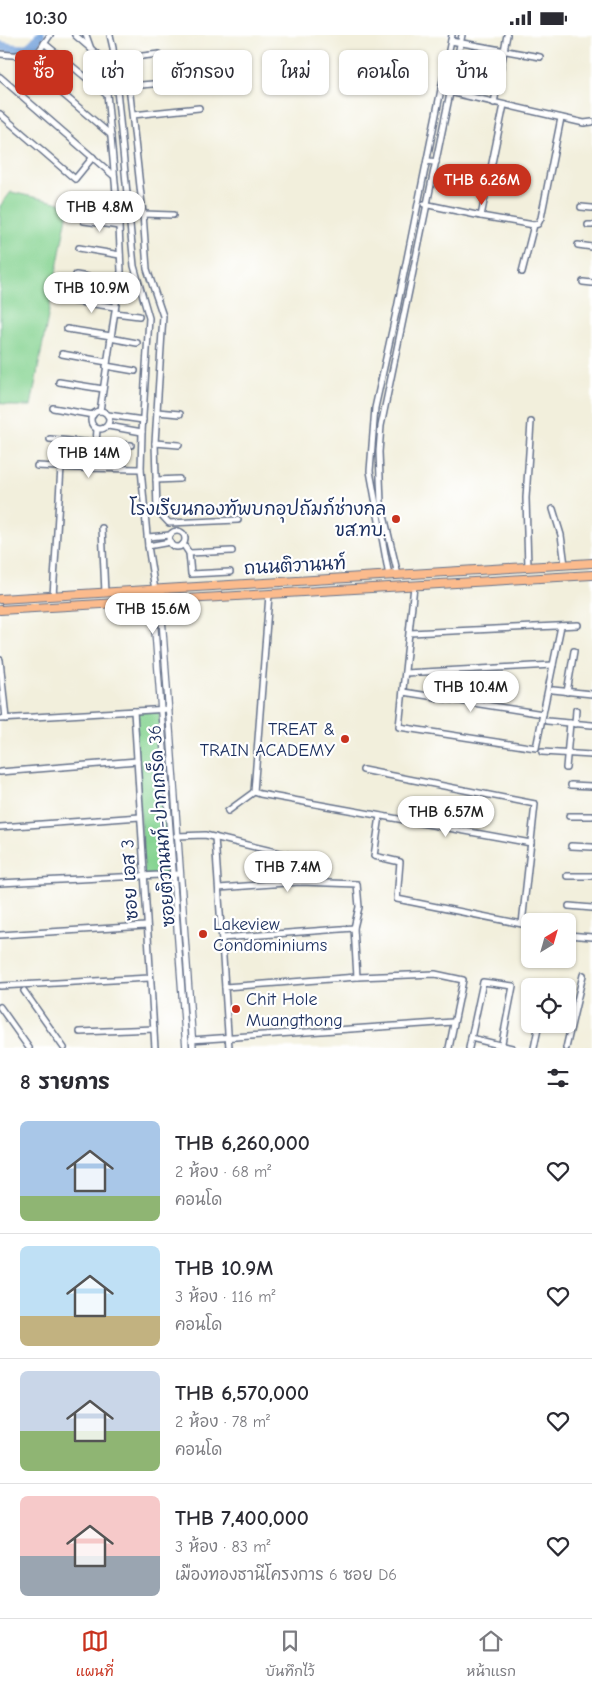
<!DOCTYPE html>
<html lang="th">
<meta charset="utf-8">
<style>
body{margin:0;font-family:"Comic Neue","Playpen Sans Thai",sans-serif;background:#f7f7f7;color:#2b2b33;height:100vh;display:flex;flex-direction:column;font-size:19px;white-space:nowrap}
*{box-sizing:border-box;margin:0}
p{font-size:16px;color:#7c7c81}
.icon{flex:none;width:28px;height:28px;fill:none;stroke:currentColor;stroke-width:2;stroke-linecap:round;stroke-linejoin:round}
.map{position:relative;height:1013px;overflow:hidden}
.side{display:flex;flex-direction:column;background:#fff;flex:1}
.side>*{flex:none}
.banner{position:absolute;left:15px;top:15px;width:562px;height:45px;display:flex;gap:10px}
.needle{width:32px;rotate:37deg}
.fabs{position:absolute;left:521px;top:878px;display:grid;gap:10px}
.fabs a{display:grid;place-items:center;width:55px;height:55px;border-radius:8px;background:#fff;box-shadow:0 1px 4px #0004;font-size:25px}
.price{position:absolute;translate:-50% -42px;padding:0 11px;border-radius:18px;background:#fff;color:#222;font-size:16px;line-height:32px;filter:drop-shadow(0 1px 2px #0008)}
.price::after{content:'';position:absolute;left:50%;top:30px;width:15px;height:11px;margin-left:-8px;background:inherit;clip-path:polygon(0 0,100% 0,50% 100%)}
.price.active{background:#c8321e;color:#fff}
ul{padding:0;list-style:none}
li{display:flex;align-items:center;gap:15px;height:125px;padding:0 20px}
li+li{border-top:1px solid #e1e1e2}
li span{display:grid;place-items:center;flex:none;width:140px;height:100px;border-radius:8px;color:#555}
li>.icon{margin-inline-start:auto}
span .icon{width:60px;height:60px;fill:#fffc;stroke-width:1}
li b{font-size:21px}
h2{display:flex;justify-content:space-between;align-items:center;height:60px;padding:0 20px;font-size:21px}
.chip{padding:0 18px;border-radius:8px;background:#fff;box-shadow:0 1px 4px #0004;font-size:18px;line-height:45px}
.chip.active{background:#c8321e;color:#fff}
.status{display:flex;justify-content:space-between;align-items:center;height:35px;padding:0 25px;background:#fff;direction:ltr}
.status svg{height:14px;fill:currentColor}
.dock{display:flex;justify-content:space-around;align-items:center;height:70px;border-top:1px solid #e1e1e2;background:#fff;font-size:14px;color:#7c7c81}
.dock a{display:grid;justify-items:center;gap:2px}
.dock .active{color:#c8321e}
.map>svg:first-child{display:block}
</style>
<div class="status"><b>10:30</b><svg viewBox="0 0 49 12"><path d="M0 12V9h3v3zM5 12V6h3v6zM10 12V3h3v9zM15 12V0h3v12zM26 1h20v11H26zM47 4h2v5h-2z"/></svg></div>
<div class="map">
<svg width="592" height="1013" viewBox="0 0 592 1013">
<rect width="100%" height="100%" fill="#fff"/>
<filter id="ink" filterUnits="userSpaceOnUse"><feTurbulence type="fractalNoise" baseFrequency=".02" numOctaves="2"/><feDisplacementMap in="SourceGraphic" scale="10" xChannelSelector="R" yChannelSelector="G"/><feConvolveMatrix kernelMatrix="1 2 1 2 8 2 1 2 1" color-interpolation-filters="sRGB"/></filter>
<filter id="wash" filterUnits="userSpaceOnUse"><feTurbulence type="fractalNoise" baseFrequency=".0096" numOctaves="4" result="noise"/><feDisplacementMap in="SourceGraphic" scale="20" xChannelSelector="R" yChannelSelector="G"/><feGaussianBlur stdDeviation="1.12" result="paint"/><feColorMatrix in="noise" values="0 0 0 0 0 0 0 0 0 0 0 0 0 0 0 0 0 1.4 0 .05"/><feComposite in="paint" operator="in"/></filter>
<g filter="url(#wash)">
<rect width="100%" height="100%" fill="#f2efdc"/>
<g fill="#87d493" stroke="#518278">
<path d="M11,157L69,170L31,371H13L0,368V171Z"/>
<path d="M159,675L170,839L144,840L134,676Z"/>
</g>
<g fill="none" stroke-linecap="round" stroke-linejoin="round">
<path stroke="#709fd9" stroke-width="10" d="M0,11C19,15 29,19 40,0"/>
</g>
</g>
<g filter="url(#ink)">
<g fill="none" stroke-linecap="round" stroke-linejoin="round">
<g stroke="#66728a" stroke-width="8">
<g id="minor">
<path d="M75,0L104,25L119,191L121,236L100,376"/>
<path d="M86,0L91,14"/>
<path d="M110,0L113,13L134,231L149,283L142,397L141,434L148,511L155,555"/>
<path d="M451,6L540,22"/>
<path d="M44,8L107,60"/>
<path d="M0,19L35,22L50,0"/>
<path d="M159,19L126,23L143,179L147,234L163,281L155,408L157,475L169,488L238,485"/>
<path d="M17,20L111,100"/>
<path d="M0,42L114,141"/>
<path d="M130,51L198,45"/>
<path d="M441,55L584,88L592,87"/>
<path d="M494,68L507,0"/>
<path d="M0,79L75,144L93,122"/>
<path d="M133,80L199,73"/>
<path d="M424,169L481,181L534,190"/>
<path d="M581,172L592,173"/>
<path d="M143,179L173,180"/>
<path d="M481,181L504,70"/>
<path d="M84,186L119,191"/>
<path d="M588,190H592"/>
<path d="M578,210L592,212"/>
<path d="M79,213L120,220"/>
<path d="M522,237L534,190L538,189L541,183L561,83"/>
<path d="M76,240L119,247"/>
<path d="M583,247L592,248"/>
<path d="M72,266L115,272"/>
<path d="M115,278L139,281"/>
<path d="M67,294L111,301"/>
<path d="M110,303L137,308"/>
<path d="M62,319L107,327"/>
<path d="M106,331L135,336"/>
<path d="M59,347L103,354"/>
<path d="M53,373L93,380"/>
<circle cx="100" cy="385" r="9"/>
<path d="M157,377L180,379"/>
<path d="M108,380L143,385"/>
<path d="M108,391L142,397"/>
<path d="M50,404L104,409L131,410"/>
<path d="M155,408L179,410"/>
<path d="M96,409L97,394"/>
<path d="M37,431L78,433L141,434"/>
<path d="M156,445L179,444"/>
<path d="M553,474L561,500L565,530"/>
<path d="M102,493L105,558"/>
<circle cx="177" cy="504" r="8"/>
<path d="M148,502L170,500"/>
<path d="M183,509L189,518L191,539L230,537"/>
<path d="M148,511L170,507"/>
<path d="M189,518L232,516"/>
<path d="M528,532L526,463L531,387"/>
<path d="M398,540L381,468L379,417L381,391L462,0"/>
<path d="M389,541L370,436L375,373L397,273L452,0"/>
<path d="M414,551L399,692L536,713L561,591"/>
<path d="M269,560L254,757L260,759L531,808"/>
<path d="M53,561L61,432"/>
<path d="M410,598L578,590"/>
<path d="M0,625L6,684"/>
<path d="M405,638L553,630"/>
<path d="M553,655L592,659"/>
<path d="M403,657L543,679"/>
<path d="M567,657L574,616"/>
<path d="M134,676L155,1013"/>
<path d="M0,684L169,674"/>
<path d="M547,686L592,690"/>
<path d="M575,689L576,675"/>
<path d="M542,717L592,720"/>
<path d="M566,733L570,688"/>
<path d="M363,735L535,769L522,889L397,864L400,827L374,821L380,781"/>
<path d="M0,737L137,726"/>
<path d="M571,750L592,751"/>
<path d="M228,776L254,757"/>
<path d="M569,781H592"/>
<path d="M0,792L140,782"/>
<path d="M176,801L205,800L297,822L300,847"/>
<path d="M215,802L229,1013"/>
<path d="M571,811L592,812"/>
<path d="M567,841H592"/>
<path d="M0,848L180,839"/>
<path d="M219,853L300,847L357,849L359,872L354,893L357,942"/>
<path d="M569,871L592,873"/>
<path d="M0,900L146,891"/>
<path d="M568,900L592,902"/>
<path d="M222,903L354,893"/>
<path d="M0,951L150,943"/>
<path d="M225,952L357,942L435,939L463,945L449,1013"/>
<path d="M24,956L64,1013"/>
<path d="M0,972L29,1013"/>
<path d="M80,997L154,994"/>
<path d="M471,1003L512,1013"/>
<path d="M191,1005L453,987"/>
<path d="M469,1013L483,947L513,951L501,1013"/>
<path d="M534,1013L539,989"/>
<path d="M566,1013L583,940"/>
</g>
</g>
<g stroke="#66728a" stroke-width="8">
<g id="tertiary">
<path d="M427,126L436,127"/>
<path d="M152,555L186,1013"/>
<path d="M160,555L193,1013"/>
</g>
</g>
<g stroke="#66728a" stroke-width="10">
<g id="primary">
<path d="M0,564L592,528"/>
<path d="M0,575L592,540"/>
</g>
</g>
<use href="#minor" stroke="#fff" stroke-width="5"/>
<use href="#tertiary" stroke="#fff" stroke-width="5.5"/>
<use href="#primary" stroke="#fbbb8d" stroke-width="8"/>
</g>
</g>
<g fill="#c8321e" stroke="#fff" stroke-width="2">
<circle cx="396" cy="484" r="5"/>
<circle cx="345" cy="704" r="5"/>
<circle cx="203" cy="899" r="5"/>
<circle cx="236" cy="974" r="5"/>
</g>
<g text-anchor="middle" dominant-baseline="central" stroke-width="4.5" stroke-linejoin="round" paint-order="stroke">
<g font-size="18" fill="#1b2f5e" stroke="#fff" text-anchor="end">
<text x="386" y="474">โรงเรียนกองทัพบกอุปถัมภ์ช่างกล<tspan x="386" dy="21">ขส.ทบ.</tspan></text>
<text x="335" y="694">TREAT &amp;<tspan x="335" dy="21">TRAIN ACADEMY</tspan></text>
<text x="213" y="889" text-anchor="start">Lakeview<tspan x="213" dy="21">Condominiums</tspan></text>
<text x="246" y="964" text-anchor="start">Chit Hole<tspan x="246" dy="21">Muangthong</tspan></text>
</g>
<g font-size="18" fill="#1b2f5e" stroke="#fff">
<text transform="translate(295 531) rotate(-3)">ถนนติวานนท์</text>
<text transform="translate(162 791) rotate(-94)">ซอยติวานนท์-ปากเกร็ด 36</text>
<text transform="translate(130 845) rotate(-93)">ซอย เอส 3</text>
</g>
</g>
</svg>
<div class="fabs">
<a><svg class="needle" viewBox="-14 -14 28 28"><path d="M0-13l5 13h-10z" fill="#e53935"/><path d="M0 13l5-13h-10z" fill="#7c7c81"/></svg></a>
<a><svg class="icon" aria-label="locate" viewBox="0 0 24 24"><circle cx="12" cy="12" r="6"/><path d="M12 2v4M12 18v4M2 12h4M18 12h4"/></svg></a>
</div>
<b class="price active" style="left:482px;top:171px">THB 6.26M</b>
<b class="price" style="left:100px;top:198px">THB 4.8M</b>
<b class="price" style="left:92px;top:279px">THB 10.9M</b>
<b class="price" style="left:89px;top:444px">THB 14M</b>
<b class="price" style="left:153px;top:600px">THB 15.6M</b>
<b class="price" style="left:471px;top:678px">THB 10.4M</b>
<b class="price" style="left:446px;top:803px">THB 6.57M</b>
<b class="price" style="left:288px;top:858px">THB 7.4M</b>
<div class="banner">
<a class="chip active">ซื้อ</a>
<a class="chip">เช่า</a>
<a class="chip">ตัวกรอง</a>
<a class="chip">ใหม่</a>
<a class="chip">คอนโด</a>
<a class="chip">บ้าน</a>
</div>
</div>
<section class="side">
<h2>8 รายการ<svg class="icon" aria-label="filters" viewBox="0 0 24 24"><path d="M4 7h16M4 17h16"/><circle cx="9" cy="7" r="2"/><circle cx="15" cy="17" r="2"/></svg></h2>
<ul>
<li><span style="background:linear-gradient(#a9c7e8 75%,#8fb573 0)"><svg class="icon" aria-label="home" viewBox="0 0 24 24"><path d="M3 11l9-7 9 7M6 9v11h12V9"/></svg></span><div><b>THB 6,260,000</b><p>2 ห้อง · 68 m²</p><p>คอนโด</p></div><svg class="icon" aria-label="heart" viewBox="0 0 24 24"><path d="M12 20l-8-8c-3-5 5-10 8-4 3-6 11-1 8 4z"/></svg></li>
<li><span style="background:linear-gradient(#bfe0f5 70%,#c2b280 0)"><svg class="icon" aria-label="home" viewBox="0 0 24 24"><path d="M3 11l9-7 9 7M6 9v11h12V9"/></svg></span><div><b>THB 10.9M</b><p>3 ห้อง · 116 m²</p><p>คอนโด</p></div><svg class="icon" aria-label="heart" viewBox="0 0 24 24"><path d="M12 20l-8-8c-3-5 5-10 8-4 3-6 11-1 8 4z"/></svg></li>
<li><span style="background:linear-gradient(#c9d6e8 60%,#8fb573 0)"><svg class="icon" aria-label="home" viewBox="0 0 24 24"><path d="M3 11l9-7 9 7M6 9v11h12V9"/></svg></span><div><b>THB 6,570,000</b><p>2 ห้อง · 78 m²</p><p>คอนโด</p></div><svg class="icon" aria-label="heart" viewBox="0 0 24 24"><path d="M12 20l-8-8c-3-5 5-10 8-4 3-6 11-1 8 4z"/></svg></li>
<li><span style="background:linear-gradient(#f6c9c9 60%,#9aa5b1 0)"><svg class="icon" aria-label="home" viewBox="0 0 24 24"><path d="M3 11l9-7 9 7M6 9v11h12V9"/></svg></span><div><b>THB 7,400,000</b><p>3 ห้อง · 83 m²</p><p>เมืองทองธานีโครงการ 6 ซอย D6</p></div><svg class="icon" aria-label="heart" viewBox="0 0 24 24"><path d="M12 20l-8-8c-3-5 5-10 8-4 3-6 11-1 8 4z"/></svg></li>
</ul>
</section>
<nav class="dock">
<a class="active"><svg class="icon" aria-label="map" viewBox="0 0 24 24"><path d="M3 6l6-2 6 2 6-2v14l-6 2-6-2-6 2zM9 4v14M15 6v14"/></svg>แผนที่</a>
<a><svg class="icon" aria-label="saved" viewBox="0 0 24 24"><path d="M7 4h10v16l-5-4-5 4z"/></svg>บันทึกไว้</a>
<a><svg class="icon" aria-label="home" viewBox="0 0 24 24"><path d="M3 11l9-7 9 7M6 9v11h12V9"/></svg>หน้าแรก</a>
</nav>
